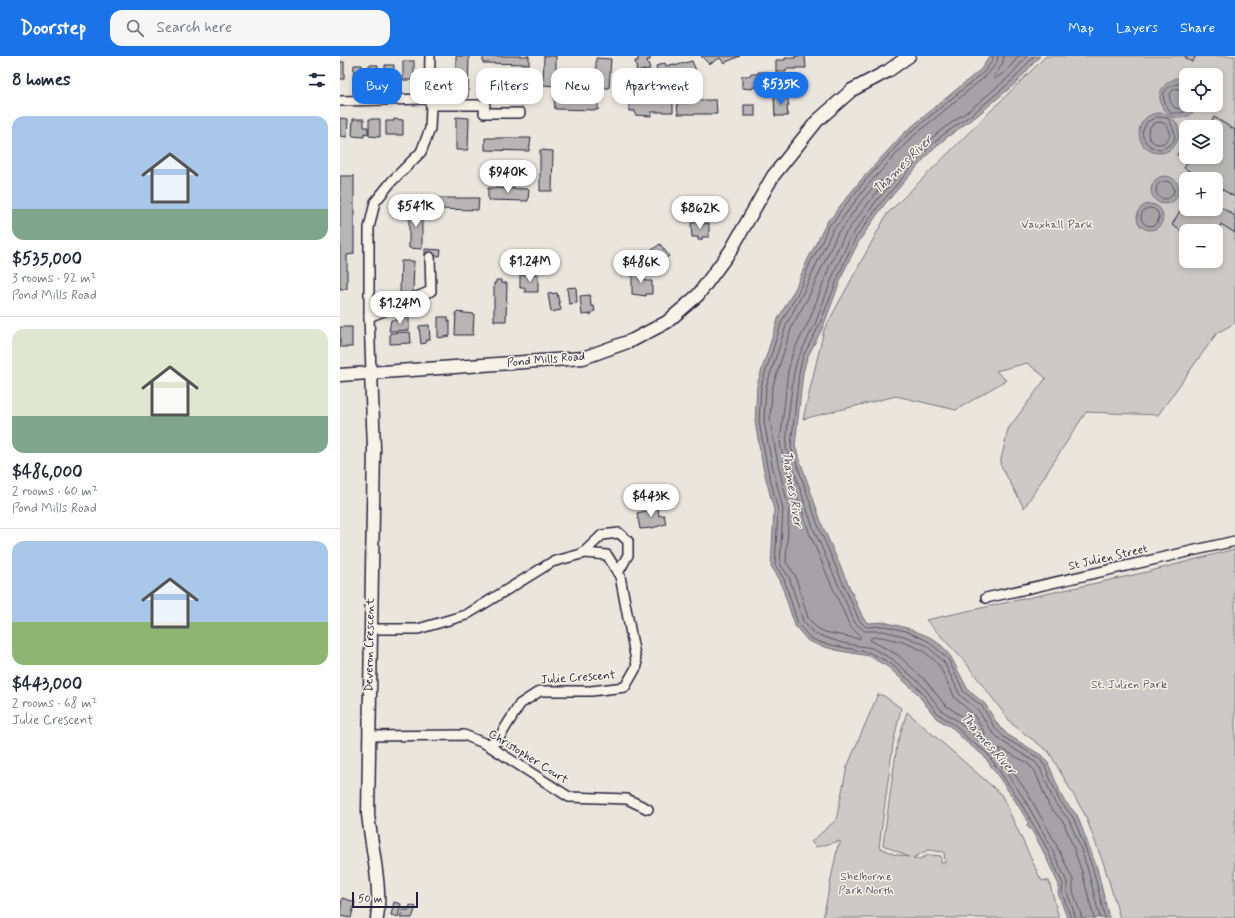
<!DOCTYPE html>
<meta charset="utf-8">
<style>
body{margin:0;font-family:Mynerve,sans-serif;background:#f6f6f7;color:#1f2937;height:100vh;display:flex;flex-direction:column;font-size:15px;white-space:nowrap}
*{box-sizing:border-box;margin:0}
p{font-size:13px;color:#747a83}
.icon{flex:none;width:22px;height:22px;fill:none;stroke:currentColor;stroke-width:2;stroke-linecap:round;stroke-linejoin:round}
.map{position:relative;flex:1;overflow:hidden}
.details{display:flex;flex-direction:column;background:#fff;width:340px}
.details>*{flex:none}
.banner{position:absolute;left:12px;top:12px;width:380px;height:36px;display:flex;gap:8px}
.buttons{position:absolute;left:839px;top:12px;display:grid;gap:8px}
.buttons a{display:grid;place-items:center;width:44px;height:44px;border-radius:8px;background:#fff;box-shadow:0 2px 6px #0003;font-size:20px}
.scale{position:absolute;left:12px;bottom:10px;width:66px;box-sizing:border-box;padding-left:4px;border:2px solid #22223b;border-top:0;font-size:11px;line-height:14px;white-space:nowrap;color:#22223b;-webkit-text-stroke:3px #f7f3e8;paint-order:stroke}
.price{position:absolute;translate:-50% -34px;padding:0 9px;border-radius:14px;background:#fff;color:#222;font-size:13px;line-height:26px;filter:drop-shadow(0 1px 2px #0008)}
.price::after{content:'';position:absolute;left:50%;top:24px;width:12px;height:9px;margin-left:-6px;background:inherit;clip-path:polygon(0 0,100% 0,50% 100%)}
.price.on{background:#1a73e8;color:#fff}
ul{padding:0;list-style:none}
li{display:grid;align-content:center;gap:8px;height:212px;padding:0 12px}
li+li{border-top:1px solid #e0e1e3}
li span{display:grid;place-items:center;height:124px;border-radius:12px;color:#555}
li>.icon{margin-inline-start:auto}
span .icon{width:72px;height:72px;fill:#fffc;stroke-width:1}
li b{font-size:17px}
h2{display:flex;justify-content:space-between;align-items:center;height:48px;padding:0 12px;font-size:17px}
.tag{padding:0 14px;border-radius:12px;background:#fff;box-shadow:0 2px 6px #0003;font-size:14px;line-height:36px}
.tag.on{background:#1a73e8;color:#fff}
header{display:flex;align-items:center;gap:24px;box-sizing:border-box;height:56px;padding:0 20px;background:#1a73e8;color:#fff}
header strong{font-size:19px}
nav{display:flex;gap:22px;margin-inline-start:auto;font-size:14px}
.search{width:280px;height:36px;background:#f6f6f7;display:flex;align-items:center;gap:10px;box-sizing:border-box;padding:0 14px;border-radius:12px;color:#747a83;font-size:15px}
main{display:flex;flex:1;min-height:0}
.map>svg:first-child{display:block}
</style>
<header>
<strong>Doorstep</strong>
<div class="search"><svg class="icon" aria-label="search" viewBox="0 0 24 24"><circle cx="10" cy="10" r="6"/><path d="M15 15l6 6"/></svg>Search here</div>
<nav><a>Map</a><a>Layers</a><a>Share</a></nav>
</header>
<main>
<section class="details">
<h2>8 homes<svg class="icon" aria-label="filters" viewBox="0 0 24 24"><path d="M4 7h16M4 17h16"/><circle cx="9" cy="7" r="2"/><circle cx="15" cy="17" r="2"/></svg></h2>
<ul>
<li><span style="background:linear-gradient(#a9c7e8 75%,#7fa58c 0)"><svg class="icon" aria-label="home" viewBox="0 0 24 24"><path d="M3 11l9-7 9 7M6 9v11h12V9"/></svg></span><div><b>$535,000</b><p>3 rooms · 92 m²</p><p>Pond Mills Road</p></div></li>
<li><span style="background:linear-gradient(#dfe7d0 70%,#7fa58c 0)"><svg class="icon" aria-label="home" viewBox="0 0 24 24"><path d="M3 11l9-7 9 7M6 9v11h12V9"/></svg></span><div><b>$486,000</b><p>2 rooms · 60 m²</p><p>Pond Mills Road</p></div></li>
<li><span style="background:linear-gradient(#a9c7e8 65%,#8fb573 0)"><svg class="icon" aria-label="home" viewBox="0 0 24 24"><path d="M3 11l9-7 9 7M6 9v11h12V9"/></svg></span><div><b>$443,000</b><p>2 rooms · 68 m²</p><p>Julie Crescent</p></div></li>
</ul>
</section>
<div class="map">
<svg width="895" height="862" viewBox="0 0 895 862">
<rect width="100%" height="100%" fill="#eae6de"/>
<filter id="ink" filterUnits="userSpaceOnUse"><feTurbulence type="fractalNoise" baseFrequency=".025" numOctaves="2"/><feDisplacementMap in="SourceGraphic" scale="8" xChannelSelector="R" yChannelSelector="G"/><feConvolveMatrix kernelMatrix="1 2 1 2 8 2 1 2 1" color-interpolation-filters="sRGB"/></filter>
<g filter="url(#ink)">
<g fill="#cdc9c6" stroke="#787680" fill-rule="evenodd">
<path d="M706,0H895V267L877,277L818,359L746,356L684,452L660,408L668,373L706,322L687,307L656,315L666,324L616,354L556,340L463,363L484,274L547,158ZM846,19H876V49H846ZM846,71H876V101H846ZM846,123H876V153H846ZM846,175H876V205H846Z"/>
<path d="M895,493V862H780L764,809L745,759L709,696L672,668L625,606L586,564L807,516Z"/>
<path d="M538,638L544,640L561,652L553,688L539,791L553,798L569,801L543,789L557,689L567,656L661,738L701,824L709,825L719,862H483L498,789H500V785L476,791L471,786L496,764L507,711ZM588,794L604,796L605,807H601V800L589,799L579,803L573,802Z"/>
</g>
<g fill="#a6a3a6" stroke="#716f7b">
<path d="M650,0H700L677,26L638,59L606,82L591,95L544,149L519,185L504,215L483,271L467,302L463,317L455,390L483,471L523,562L528,567L544,566L567,572L590,581L602,590L611,601L628,634L645,648L658,669L668,679L701,699L708,707L723,743L737,759L757,812L769,862H727L718,837L719,829L701,791L692,775L687,770L688,766L676,746L644,700L625,685L614,673L596,662L575,635L548,611L529,600L500,595L481,590L468,585L455,570L440,524L431,510L434,454L423,411L415,366L417,329L438,263L455,233L467,205L488,164L493,160L496,155L521,124L564,77L641,13Z"/>
<path d="M837,22L846,24V49H858C839,85 796,36 837,22Z"/>
<circle cx="819" cy="77" r="20"/>
<circle cx="825" cy="134" r="14"/>
<circle cx="810" cy="161" r="13"/>
</g>
<g fill="none" stroke-linecap="round" stroke-linejoin="round">
<g stroke="#575666" stroke-width="1">
<path d="M653,0V4L644,16L566,80L524,126L499,157L496,163L488,170L482,186L470,207L459,235L442,265L421,330L419,366L427,410L438,454L435,509L444,523L458,568L470,582L482,587L530,597L550,607L578,632L598,658L616,670L628,683L647,697L679,744L705,789L723,828L722,837L731,862"/>
<path d="M658,0L657,6L647,19L570,83L527,130L504,160L500,166L493,173L463,237L447,267L426,331L424,365L432,409L443,453L440,508L449,521L463,565L473,577L502,587L532,592L552,603L582,629L601,654L619,666L651,694L683,741L709,787L727,826V836L736,862"/>
<path d="M664,0L662,9L654,20L655,23L666,15L679,0"/>
<path d="M687,0L670,20L632,52L600,75L585,88L537,144L511,181L496,212L475,268L457,304L454,316L448,363L446,392L474,474L515,567L525,575H543L564,580L586,589L604,606L620,639L638,654L652,676L663,686L695,706L700,712L715,747L729,764L738,785L748,814L760,862"/>
<path d="M694,0L674,23L635,56L603,79L588,92L541,147L515,183L501,214L479,270L463,300L459,317L451,391L479,472L519,564L526,571L544,570L566,575L588,585L608,603L624,636L642,650L655,672L665,682L699,702L705,710L719,744L733,761L742,783L753,813L765,862"/>
<path d="M846,27C833,27 817,33 826,49C827,52 830,55 831,57C840,57 848,58 853,49"/>
<path d="M846,32L834,33C827,39 829,46 835,52L841,53L848,49"/>
<path d="M817,61L828,62C835,75 841,87 821,93C810,93 804,87 802,76L807,66Z"/>
<circle cx="819" cy="77" r="11"/>
<circle cx="825" cy="134" r="9"/>
<path d="M541,125L543,128L505,178L490,209L469,265L453,296L448,315L440,388L447,414L454,430L469,476L491,528L510,570L521,581L519,583L485,576L477,572L468,562L455,519L446,506L449,453L438,408L430,364L432,333L452,270L469,240L498,176C504,172 506,167 510,161C518,150 529,133 541,125Z"/>
<circle cx="810" cy="161" r="9"/>
<path d="M542,581L563,586L582,594L592,602L599,609L615,642L633,658L645,677V679H642L623,661L605,649L586,625L558,599L530,584L531,582Z"/>
<path d="M742,862L733,835V824L714,784L688,738L659,695L660,692L686,706L695,715L709,750L724,767L732,788L742,816L754,862"/>
</g>
</g>
<g fill="#b8b6b5" stroke="#22223b">
<path d="M116,0H129L128,41H116Z"/>
<path d="M143,0H189V8L143,7Z"/>
<path d="M204,0H216V30L203,29Z"/>
<path d="M298,0H310V4H307L310,13L297,15L295,5H298Z"/>
<path d="M361,0H400L384,7L380,2L369,8Z"/>
<path d="M455,0H465L466,12H456V13H446V16H436V4H445V2H455Z"/>
<path d="M846,0H856L852,6L845,2Z"/>
<path d="M256,2L271,3L269,32H256Z"/>
<rect x="63" y="5" width="11" height="19"/>
<path d="M352,5L357,17L337,24V23L329,25L328,23L321,25L316,10L325,7L326,10L334,8V10Z"/>
<rect x="0" y="6" width="4" height="17"/>
<path d="M14,9H22L21,24H14L13,22Z"/>
<path d="M29,9H38L37,24L29,23Z"/>
<path d="M45,9H54L53,25H46L45,23Z"/>
<path d="M418,16H428V29H420V31H413L412,33L402,32V20H410V18H418Z"/>
<path d="M289,32H296V46H300V40H310V45H333V56H311V60L295,59V55H289Z"/>
<path d="M447,40L449,50H447L448,60H435L434,41Z"/>
<path d="M214,41L258,42V54L215,53Z"/>
<path d="M347,44H376L377,58H338L337,47H347Z"/>
<rect x="404" y="49" width="11" height="11"/>
<path d="M116,61L129,62L128,94H116Z"/>
<path d="M874,61L895,74V141L876,130V123H864L844,112L851,101H876V71H868Z"/>
<path d="M0,62L8,63L7,81L0,80Z"/>
<path d="M13,63H24V71H28V78L24,77V81L12,80Z"/>
<path d="M29,63H40V81L29,80Z"/>
<path d="M54,63L63,64V79H46V65H54Z"/>
<path d="M145,82H191L189,95L145,94Z"/>
<path d="M846,83V101H847L846,104L837,99Z"/>
<path d="M200,94L213,95L212,135H200Z"/>
<path d="M0,120H14V198L7,199V233H0Z"/>
<path d="M148,132L189,133L188,145L148,144Z"/>
<path d="M95,142H139L138,154L95,153Z"/>
<path d="M876,148L895,160V177L881,168L876,178V175H846V178L832,169L842,151L852,158L855,153H876Z"/>
<path d="M69,152H82V193L69,192Z"/>
<path d="M363,166V168L369,167V181H362V184H358V181H352L351,167Z"/>
<path d="M320,188L329,200L310,214L301,202Z"/>
<path d="M85,193L101,194L100,200L85,199Z"/>
<path d="M61,205H74L73,237H60Z"/>
<path d="M292,214L303,216V222L305,223V225H312V238H306V240L292,238Z"/>
<path d="M198,218V236H185V232H180V219Z"/>
<path d="M156,224H161V227H167L166,265H154V227H156Z"/>
<path d="M236,231L237,247L229,248L227,232Z"/>
<path d="M217,237L221,254L211,256L208,238Z"/>
<path d="M250,239L251,250H254L255,255L252,256V258L242,259L240,240Z"/>
<path d="M116,256L134,258L133,279H115Z"/>
<path d="M69,261V274L49,275L51,264H61V262Z"/>
<path d="M98,261H108V265H110V280L98,282Z"/>
<path d="M89,269L90,284H86V287L81,288L79,270Z"/>
<rect x="0" y="271" width="12" height="20"/>
<path d="M70,276L71,287L50,288V277Z"/>
<path d="M317,446L319,460L324,459L326,468L312,472L300,473L297,457L310,454L309,448Z"/>
<path d="M2,842L15,846L11,862L0,860Z"/>
<path d="M54,846L61,848L58,861L51,859Z"/>
<path d="M70,849L76,851L72,862H60L62,854H69Z"/>
</g>
<g fill="none" stroke-linecap="round" stroke-linejoin="round">
<g stroke="#22223b" stroke-width="12">
<g id="street">
<path d="M0,45L89,43"/>
<path d="M91,49H145L144,57H180"/>
<path d="M29,261L91,235L90,201"/>
<path d="M31,316L29,261V172L35,146L52,125L81,96L90,73L91,49L89,43L90,0"/>
<path d="M242,498L262,479L279,477L288,485V499L278,517"/>
<path d="M646,542L895,485"/>
<path d="M31,573H78L126,559L212,506L245,497L267,499L280,520L297,610L285,631L251,635H200L180,648L157,685L146,688"/>
<path d="M29,680L124,679L146,688L229,741L287,743L308,753"/>
</g>
</g>
<g stroke="#22223b" stroke-width="15">
<g id="secondary">
<path d="M31,316L34,392L28,758C31,789 42,832 37,862"/>
<path d="M0,319L243,302L293,284L327,266L358,239L391,194L433,120L477,65L512,34L548,15L569,0"/>
</g>
</g>
<use href="#street" stroke="#f7f3e8" stroke-width="9"/>
<use href="#secondary" stroke="#f7f3e8" stroke-width="12"/>
</g>
</g>
<g text-anchor="middle" dominant-baseline="central" stroke-width="3" stroke-linejoin="round" paint-order="stroke">
<g font-size="12" fill="#555465" stroke="#f7f3e8">
<text x="717" y="169">Vauxhall Park</text>
<text x="789" y="629">St. Julien Park</text>
<text x="526" y="821">Shelborne<tspan x="526" dy="14">Park North</tspan></text>
</g>
<g font-size="12" fill="#22223b" stroke="#f7f3e8">
<text transform="translate(206 304) rotate(-5)">Pond Mills Road</text>
<text transform="translate(768 502) rotate(-13)">St Julien Street</text>
<text transform="translate(30 589) rotate(-89)">Deveron Crescent</text>
<text transform="translate(238 622) rotate(-4)">Julie Crescent</text>
<text transform="translate(188 701) rotate(32)">Christopher Court</text>
</g>
<g font-size="13" font-style="italic" fill="#504f60" stroke="#f7f3e8">
<text transform="translate(563 109) rotate(-45)">Thames River</text>
<text transform="translate(452 433) rotate(81)">Thames River</text>
<text transform="translate(648 688) rotate(49)">Thames River</text>
</g>
</g>
</svg>
<div class="buttons">
<a><svg class="icon" aria-label="locate" viewBox="0 0 24 24"><circle cx="12" cy="12" r="6"/><path d="M12 2v4M12 18v4M2 12h4M18 12h4"/></svg></a>
<a><svg class="icon" aria-label="layers" viewBox="0 0 24 24"><path d="M12 4l9 5-9 5-9-5zM3 14l9 5 9-5"/></svg></a>
<a>+</a>
<a>−</a>
</div>
<div class="scale">50 m</div>
<b class="price on" style="left:441px;top:50px">$535K</b>
<b class="price" style="left:168px;top:138px">$940K</b>
<b class="price" style="left:76px;top:172px">$541K</b>
<b class="price" style="left:360px;top:174px">$862K</b>
<b class="price" style="left:190px;top:227px">$1.24M</b>
<b class="price" style="left:301px;top:228px">$486K</b>
<b class="price" style="left:60px;top:269px">$1.24M</b>
<b class="price" style="left:311px;top:462px">$443K</b>
<div class="banner">
<a class="tag on">Buy</a>
<a class="tag">Rent</a>
<a class="tag">Filters</a>
<a class="tag">New</a>
<a class="tag">Apartment</a>
</div>
</div>
</main>
